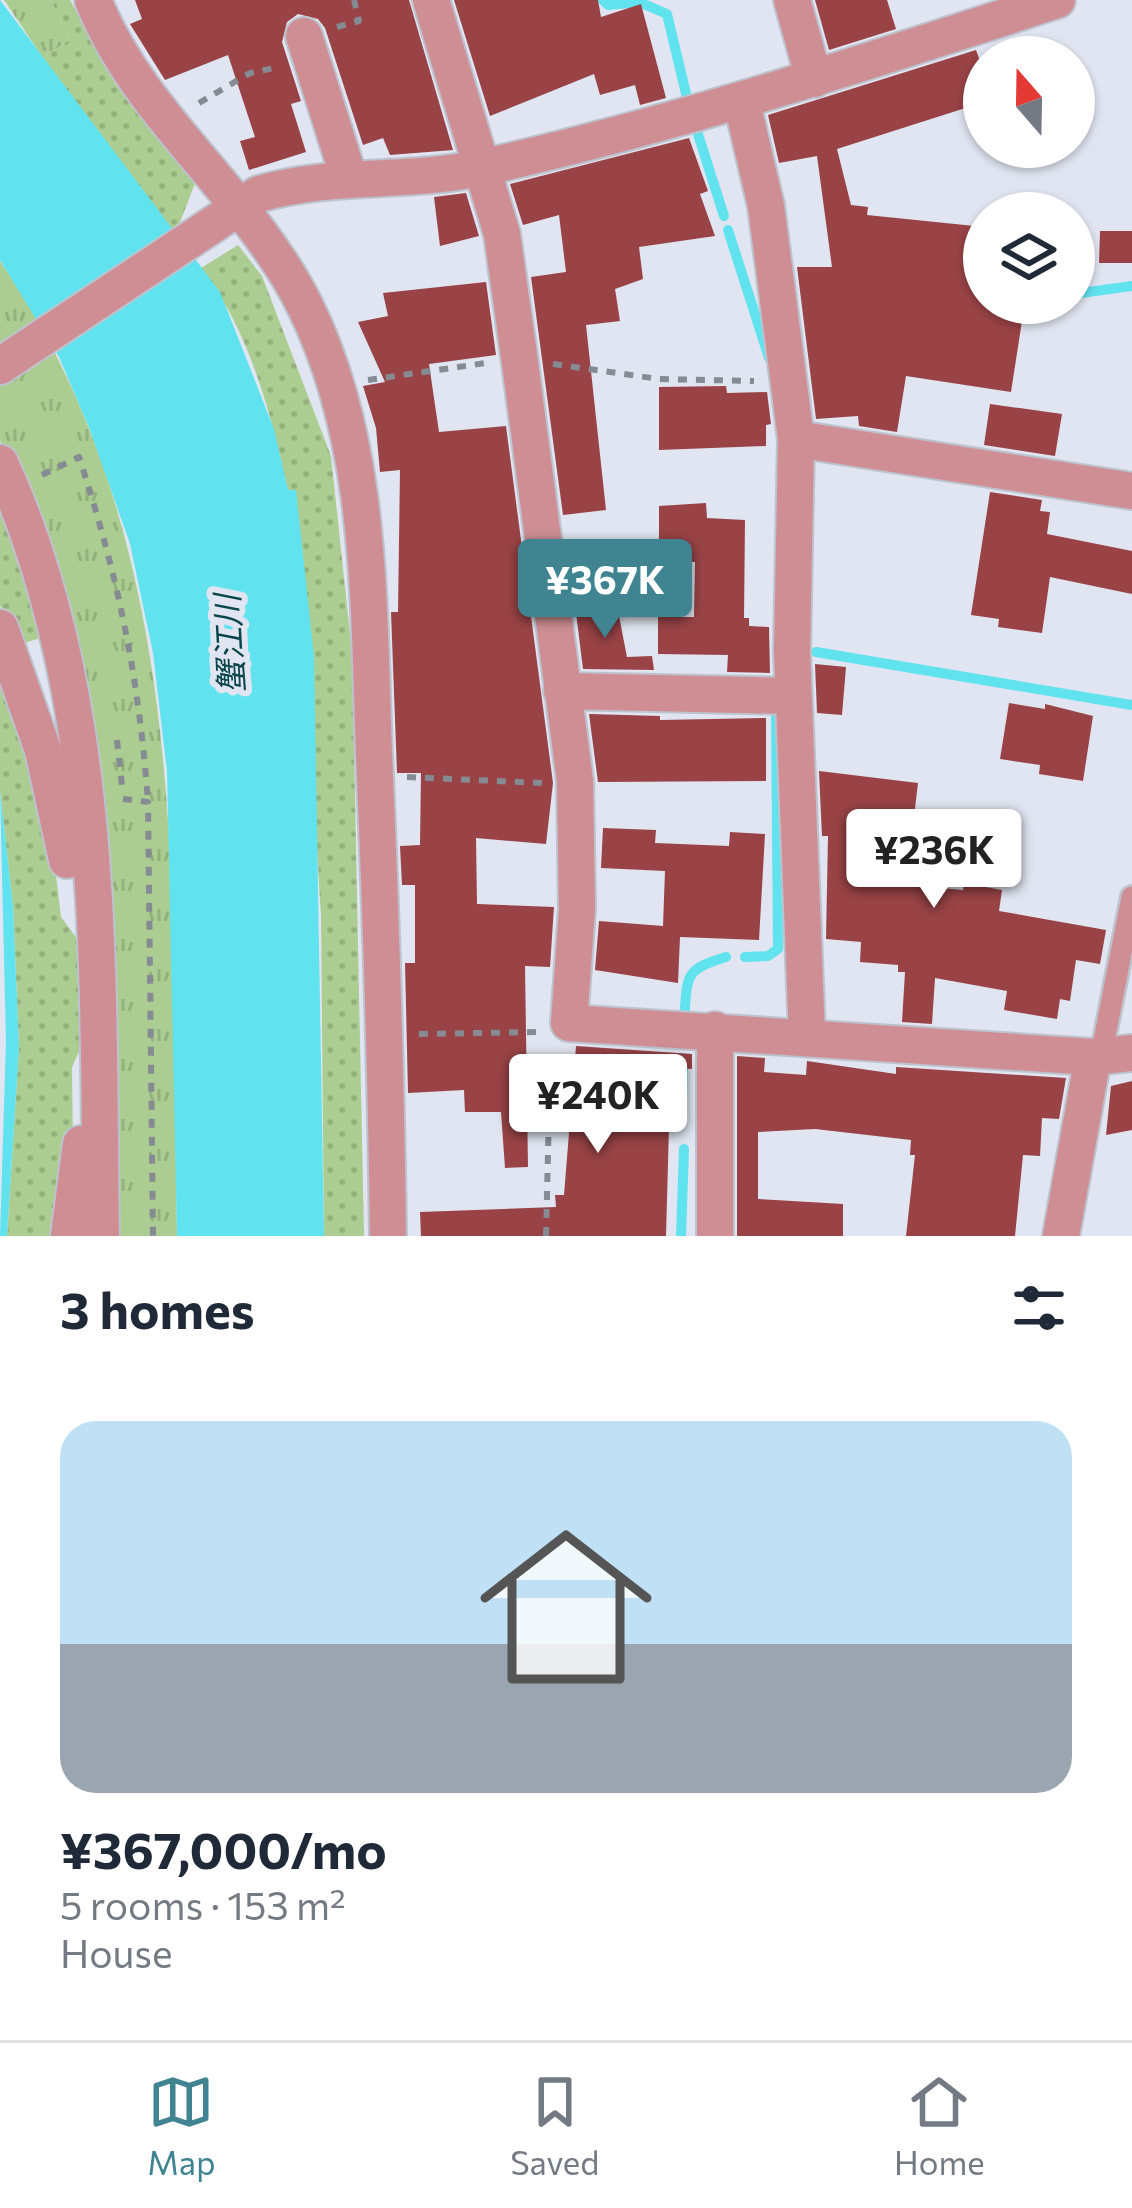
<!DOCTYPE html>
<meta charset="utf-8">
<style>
body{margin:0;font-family:Commissioner,"Noto Sans JP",sans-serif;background:#f2f2f3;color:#1f2937;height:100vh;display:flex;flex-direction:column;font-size:45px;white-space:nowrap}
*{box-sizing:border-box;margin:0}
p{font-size:39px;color:#747a83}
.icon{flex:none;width:66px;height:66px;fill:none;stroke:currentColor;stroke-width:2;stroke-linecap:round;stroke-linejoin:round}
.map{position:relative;height:1236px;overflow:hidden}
.panel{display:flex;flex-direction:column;background:#fff;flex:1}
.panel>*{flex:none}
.needle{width:78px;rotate:340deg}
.fabs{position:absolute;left:963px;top:36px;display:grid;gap:24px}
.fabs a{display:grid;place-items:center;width:132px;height:132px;border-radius:50%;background:#fff;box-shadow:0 3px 9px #0004;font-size:60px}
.price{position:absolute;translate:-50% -102px;padding:0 27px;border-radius:12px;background:#fff;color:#222;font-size:39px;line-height:78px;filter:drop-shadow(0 3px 6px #0008)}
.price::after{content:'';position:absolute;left:50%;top:72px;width:36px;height:27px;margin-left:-18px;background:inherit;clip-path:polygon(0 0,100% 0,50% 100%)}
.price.current{background:#3f8490;color:#fff}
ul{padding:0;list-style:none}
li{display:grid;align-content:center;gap:24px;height:636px;padding:0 60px}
li span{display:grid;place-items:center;height:372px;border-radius:36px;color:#555}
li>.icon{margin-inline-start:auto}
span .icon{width:216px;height:216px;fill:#fffc;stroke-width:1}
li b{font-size:51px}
h2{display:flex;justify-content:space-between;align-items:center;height:144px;padding:0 60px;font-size:51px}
.menu{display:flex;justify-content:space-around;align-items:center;height:168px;border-top:3px solid #e0e1e3;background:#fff;font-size:33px;color:#747a83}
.menu a{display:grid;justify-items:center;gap:6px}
.menu .current{color:#3f8490}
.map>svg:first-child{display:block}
</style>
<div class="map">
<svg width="1132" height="1236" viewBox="0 0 1132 1236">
<defs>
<pattern id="grass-dots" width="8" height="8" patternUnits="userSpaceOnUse" patternTransform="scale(3)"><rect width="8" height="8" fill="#accd91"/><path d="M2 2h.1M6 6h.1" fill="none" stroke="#94b07d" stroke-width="1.8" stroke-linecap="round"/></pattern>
<pattern id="park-tufts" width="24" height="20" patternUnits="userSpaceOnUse" patternTransform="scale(3)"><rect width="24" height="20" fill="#accd91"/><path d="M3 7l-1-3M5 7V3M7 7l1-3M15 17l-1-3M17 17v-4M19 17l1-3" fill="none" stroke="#94b07d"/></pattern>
</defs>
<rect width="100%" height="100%" fill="#e0e5f1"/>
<g fill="url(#grass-dots)">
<path d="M51,0H70L117,85L197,178L179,225L171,229L43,58L69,40Z"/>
<path d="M238,245L262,276L331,456L352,653L364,1236H324L321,916L295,490L288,491C271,414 250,331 201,268Z"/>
<path d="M0,490L47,636L15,646L0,605Z"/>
<path d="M0,655L49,817L61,917L78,940L83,1043L72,1067L73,1147L61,1236H7L19,1047L13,907L0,791Z"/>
</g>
<g fill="url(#park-tufts)">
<path d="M4,0H51L69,40L43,58Z"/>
<path d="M0,261C198,548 170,904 177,1236H109L107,1043L29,508L0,441Z"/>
</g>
<g fill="#61e3ef">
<path d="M0,0L220,292L274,429L288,490H296L314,657L324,1236H177L167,771L153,653L130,544L90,430L59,357L0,260Z"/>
<path d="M0,791L13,907L19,1047L7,1236H0L6,1041Z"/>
</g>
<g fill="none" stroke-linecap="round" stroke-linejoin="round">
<g stroke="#61e3ef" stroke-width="10">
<path d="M603,0L608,5L639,2L667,14L688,102"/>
<path d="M697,131L724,216"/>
<path d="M728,230L769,358"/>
<path d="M1074,294L1132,286"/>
<path d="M816,652L1132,705"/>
<path d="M745,957L768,956L778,949L776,715"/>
<path d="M684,1020C688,977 682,970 726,957"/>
<path d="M682,1100L683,1058"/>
<path d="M681,1236L684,1149"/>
</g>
</g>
<g fill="#994346">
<path d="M135,0H409L453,150L390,155L383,138L363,145L325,28L318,19L298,14L287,22L282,42L301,101L291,104L306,152L249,170L240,141L255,137L228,55L165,80L130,24L142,19Z"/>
<path d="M454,0H598L601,17L641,4L666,98L640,105L635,85L600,95L594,74L490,116Z"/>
<path d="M815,0H887L896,29L829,50Z"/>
<path d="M976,50L984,72V84L973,88L978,104L837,149L851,205L868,207L867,215L984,227V303L1024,308L1011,392L906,376L897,432L859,426L858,416L816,419L797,267H832L817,156L779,163L768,115Z"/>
<path d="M689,138L708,191L700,194L715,236L639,247L643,279L615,289L620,321L586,325L606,510L563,515L531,277L566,272L559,215L523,225L510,184Z"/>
<path d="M466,193L479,236L440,246L434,197Z"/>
<path d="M1100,231H1132V263H1099Z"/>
<path d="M486,282L496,355L429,364L439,432L506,426L553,783L546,844L476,838L477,904L554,907L550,967L525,966L528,1167L505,1168L501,1112H465L464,1090L408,1093L405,963H415V885H402L400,846L420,845L421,773H397L391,612H398L400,470L380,472L376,428L363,386L385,382L358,322L388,316L383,293Z"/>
<path d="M726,386L727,393L767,392L771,424L766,425V446L659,450V387Z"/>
<path d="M990,404L1062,414L1055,456L984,445Z"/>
<path d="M990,492L1042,500L1040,511L1050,512L1047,534L1132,551V594L1050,577L1042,633L998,627L999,619L971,615Z"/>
<path d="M706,503L707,518L745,520L744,618H749V626L769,627L770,673L727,672L728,655L658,654V617H694L695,562L659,561V506Z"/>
<path d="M575,605L617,606L627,657L652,656L654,670L583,669Z"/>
<path d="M815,664L846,667L842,715L817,713Z"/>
<path d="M1009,703L1045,709V704L1093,716L1083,781L1039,774L1040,765L1000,759Z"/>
<path d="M589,714L660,716V720L766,718V781L598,782Z"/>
<path d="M819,771L918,783L906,885L963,890L964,883L1002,890L999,911L1106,930L1100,964L1076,960L1070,1001L1060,999L1057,1019L1004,1010L1007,991L935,978L932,1024L902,1022L905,972H898V965L860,962L861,942L826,939L828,836H822Z"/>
<path d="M603,828L656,830L655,843L729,846L730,832L765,834L759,940L680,937L678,983L595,970L599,921L663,926L665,871L601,868Z"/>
<path d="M576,1046L692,1054V1069L673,1068L670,1090L666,1236H421L420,1212L556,1207L555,1195H564Z"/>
<path d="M737,1056L765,1058L764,1072L806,1075L807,1061L896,1074V1067L1066,1078L1059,1119L1042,1118L1040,1156L1023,1155L1015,1236H906L915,1155H910L911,1140L815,1129L758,1132V1199L843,1204V1236H737Z"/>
<path d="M1132,1081V1130L1106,1135L1111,1086Z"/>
</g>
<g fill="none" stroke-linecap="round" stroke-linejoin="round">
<g stroke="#bec2cd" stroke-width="26">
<path id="lane" d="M1101,1056L1132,897"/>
</g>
<g stroke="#bec2cd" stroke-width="40">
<g id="street">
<path d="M93,0C140,118 249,193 305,306C373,444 368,603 374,753C381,914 386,1075 388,1236"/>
<path d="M431,0L502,234L520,363L575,781L577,909L569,1023L1093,1057L1132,1053"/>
<path d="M792,0L814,79"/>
<path d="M304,36L349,178"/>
<path d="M742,103L766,206L796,439L792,652L807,1036"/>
<path d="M0,366L259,194C334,172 409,184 485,167C680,123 868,62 1057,0"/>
<path d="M796,439L1132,491"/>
<path d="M0,463C109,701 97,980 101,1236"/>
<path d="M0,628L43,750L67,860"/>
<path d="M562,691L793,696"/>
<path d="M715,1030V1236"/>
<path d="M69,1236L81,1144"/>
<path d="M1061,1236L1093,1057"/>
</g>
</g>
<g stroke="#868a92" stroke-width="6" stroke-dasharray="9 9" stroke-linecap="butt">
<path d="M337,27L359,21L354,0"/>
<path d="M199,103L250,73L279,67"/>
<path d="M553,364L659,379L754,381"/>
<path d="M368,380L486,363"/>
<path d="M42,475L79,457C118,576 139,677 148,802"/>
<path d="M117,740L122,786"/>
<path d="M407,777L542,783"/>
<path d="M123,799L148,802L153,1236"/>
<path d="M419,1034L538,1032"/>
<path d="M546,1236L549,1112L559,1055"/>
</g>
<use href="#lane" stroke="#ce8e93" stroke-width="21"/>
<use href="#street" stroke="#ce8e93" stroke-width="36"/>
</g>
<g text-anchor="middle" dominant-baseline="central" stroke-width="12" stroke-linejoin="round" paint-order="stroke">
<g font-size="33" font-style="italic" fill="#08464b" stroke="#e0e5f1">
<text transform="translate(228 644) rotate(-93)">蟹江川</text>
</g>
</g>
</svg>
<div class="fabs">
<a><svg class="needle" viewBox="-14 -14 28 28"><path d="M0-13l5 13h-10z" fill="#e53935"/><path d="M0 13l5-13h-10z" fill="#747a83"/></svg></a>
<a><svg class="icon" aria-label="layers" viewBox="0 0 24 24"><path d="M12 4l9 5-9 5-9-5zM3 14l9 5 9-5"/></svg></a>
</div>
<b class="price current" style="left:605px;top:641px">¥367K</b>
<b class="price" style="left:934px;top:911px">¥236K</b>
<b class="price" style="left:598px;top:1156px">¥240K</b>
</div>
<section class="panel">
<h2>3 homes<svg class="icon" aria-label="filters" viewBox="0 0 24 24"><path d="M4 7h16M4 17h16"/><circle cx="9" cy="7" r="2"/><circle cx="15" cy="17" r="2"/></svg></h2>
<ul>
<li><span style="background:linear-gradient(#bfe0f5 60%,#9aa5b1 0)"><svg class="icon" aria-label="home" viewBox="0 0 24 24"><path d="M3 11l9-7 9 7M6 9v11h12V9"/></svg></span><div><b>¥367,000/mo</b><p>5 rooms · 153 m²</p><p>House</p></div></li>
</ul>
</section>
<nav class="menu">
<a class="current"><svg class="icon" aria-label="map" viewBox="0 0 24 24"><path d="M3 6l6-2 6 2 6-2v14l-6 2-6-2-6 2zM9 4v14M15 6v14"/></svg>Map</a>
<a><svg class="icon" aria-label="saved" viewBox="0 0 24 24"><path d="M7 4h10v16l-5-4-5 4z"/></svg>Saved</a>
<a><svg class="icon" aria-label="home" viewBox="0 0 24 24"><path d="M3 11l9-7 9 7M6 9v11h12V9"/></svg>Home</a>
</nav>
